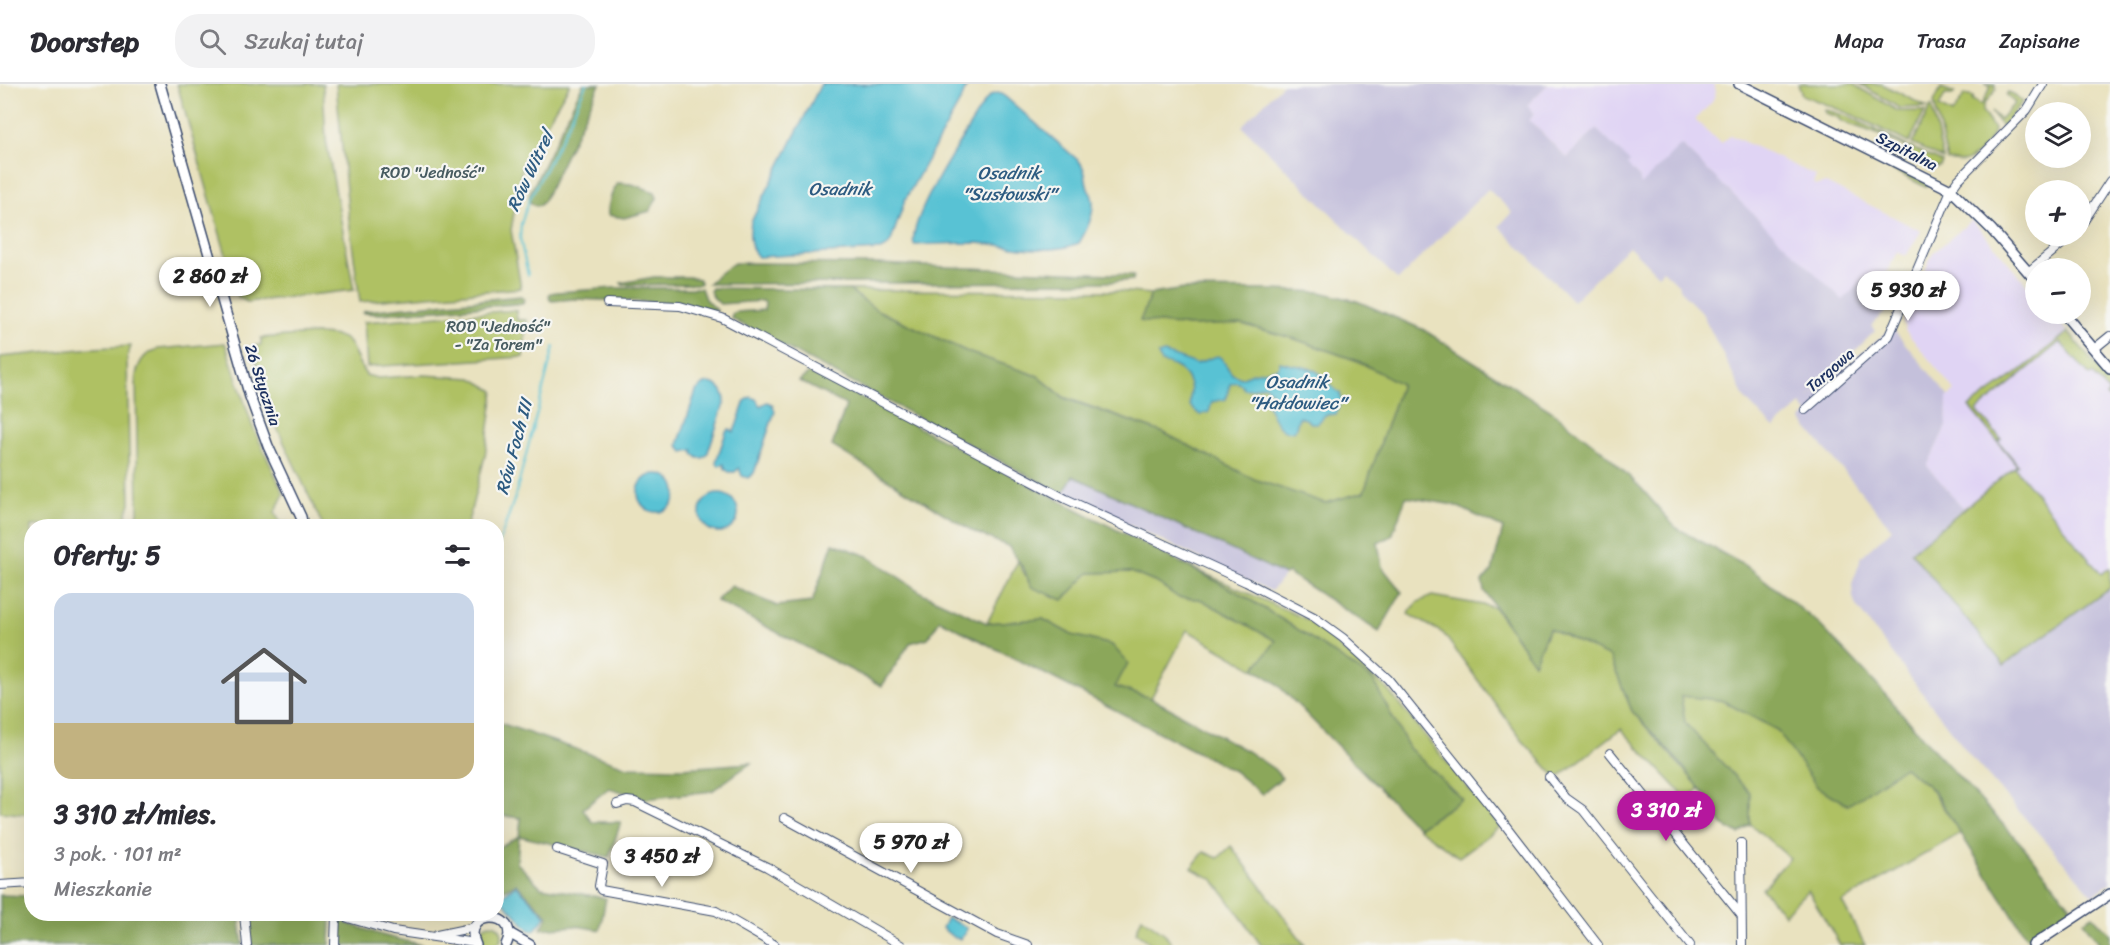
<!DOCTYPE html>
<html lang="pl">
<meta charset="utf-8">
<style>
body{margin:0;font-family:Sriracha,sans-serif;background:#f2f2f3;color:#2b2b33;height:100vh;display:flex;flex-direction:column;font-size:22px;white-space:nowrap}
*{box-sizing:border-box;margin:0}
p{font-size:20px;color:#7c7c81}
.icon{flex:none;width:33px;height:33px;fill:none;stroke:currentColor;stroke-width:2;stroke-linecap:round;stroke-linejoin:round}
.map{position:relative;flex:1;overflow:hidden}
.sheet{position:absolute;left:24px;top:435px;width:480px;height:402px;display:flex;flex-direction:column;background:#fff;border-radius:24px;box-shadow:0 6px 24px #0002}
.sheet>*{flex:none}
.tools{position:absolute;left:2025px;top:18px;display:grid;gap:12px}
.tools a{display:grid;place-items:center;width:66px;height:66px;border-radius:50%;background:#fff;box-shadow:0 6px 24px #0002;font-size:30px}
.price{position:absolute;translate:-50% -51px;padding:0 14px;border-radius:21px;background:#fff;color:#222;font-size:20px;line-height:39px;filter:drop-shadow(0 2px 3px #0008)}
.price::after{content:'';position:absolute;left:50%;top:36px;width:18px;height:14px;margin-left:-9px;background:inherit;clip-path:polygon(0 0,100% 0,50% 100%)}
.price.on{background:#b5179e;color:#fff}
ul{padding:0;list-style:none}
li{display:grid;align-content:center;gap:12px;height:318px;padding:0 30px}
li+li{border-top:2px solid #e1e1e2}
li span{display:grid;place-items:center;height:186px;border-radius:18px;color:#555}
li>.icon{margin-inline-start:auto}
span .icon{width:108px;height:108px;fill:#fffc;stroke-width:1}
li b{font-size:26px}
h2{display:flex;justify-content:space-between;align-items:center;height:72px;padding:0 30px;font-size:26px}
header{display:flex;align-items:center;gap:36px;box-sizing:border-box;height:84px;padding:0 30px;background:#fff;border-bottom:2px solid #e1e1e2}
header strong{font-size:28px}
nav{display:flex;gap:33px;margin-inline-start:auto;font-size:21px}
.search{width:420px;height:54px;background:#f2f2f3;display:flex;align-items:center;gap:15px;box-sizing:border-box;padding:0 21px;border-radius:24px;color:#7c7c81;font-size:22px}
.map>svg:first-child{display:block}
</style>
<header>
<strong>Doorstep</strong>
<div class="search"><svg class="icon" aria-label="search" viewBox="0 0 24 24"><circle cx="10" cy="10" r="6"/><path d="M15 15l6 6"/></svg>Szukaj tutaj</div>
<nav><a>Mapa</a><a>Trasa</a><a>Zapisane</a></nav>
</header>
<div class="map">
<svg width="2110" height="861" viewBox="0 0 2110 861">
<rect width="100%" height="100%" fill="#f6f6f2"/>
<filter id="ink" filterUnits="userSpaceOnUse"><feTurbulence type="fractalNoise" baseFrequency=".0167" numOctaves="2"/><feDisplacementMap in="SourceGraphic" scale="12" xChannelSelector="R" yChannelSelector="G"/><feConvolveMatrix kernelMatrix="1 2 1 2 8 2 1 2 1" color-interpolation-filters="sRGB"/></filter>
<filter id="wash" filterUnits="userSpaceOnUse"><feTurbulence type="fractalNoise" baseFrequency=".008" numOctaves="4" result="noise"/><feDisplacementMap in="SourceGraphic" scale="24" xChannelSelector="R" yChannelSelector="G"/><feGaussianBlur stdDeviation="1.35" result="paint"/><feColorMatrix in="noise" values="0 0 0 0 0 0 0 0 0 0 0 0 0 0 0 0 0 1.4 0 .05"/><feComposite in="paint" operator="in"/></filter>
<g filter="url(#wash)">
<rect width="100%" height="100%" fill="#e9e2bf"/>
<g fill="#e0d4f4">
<path d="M1548,0H1714L1716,8L1712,18L1695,36L1721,60L1730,51L1816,92L1813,99L1817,101L1826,99L1921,147L1906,172L1897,168L1877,206L1864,194L1843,217L1682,62L1641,102L1639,93L1626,81L1629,79L1596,45L1567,74L1529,36L1535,30L1527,21Z"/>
<path d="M1972,136L2035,210L2036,230H2052L2110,298V484L2101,491L2015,383L1963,424L1927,382L1946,342L1947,314L1955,307L1905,246L1903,236L1933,169Z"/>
</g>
<g fill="#c4c0db">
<path d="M1283,0H1548L1527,21L1535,30L1529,36L1567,74L1596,45L1630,78L1627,81L1639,93L1641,101L1681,61L1843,216L1864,194L1891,219L1888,225L1871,242L1875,247L1808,314L1892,244L1949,312L1947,314L1946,342L1927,382L1963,424L1911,468L2004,581L2110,504V799L2093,811L1971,673L1856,522L1853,513L1852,500L1862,472L1892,445L1801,336L1808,330L1801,321L1774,344L1745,315L1702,229L1685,212L1678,200L1663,186L1658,191L1629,162L1573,217L1499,142L1512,128L1488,105L1398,196L1242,42Z"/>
<path d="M1072,392L1285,491L1271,507L1063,410Z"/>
</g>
<g fill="#afc164" stroke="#657861" stroke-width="1.5">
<path d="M177,0H323L326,56L354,206L247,218L238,213Z"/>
<path d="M336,0H570L523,78L511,146L521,204L360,218L349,137Z"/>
<path d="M1798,0H1853L1898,27H1925L1909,59L1855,32L1802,11Z"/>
<path d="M1860,0H1882L1927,23L1899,24Z"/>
<path d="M1986,0H1995L1996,6L1984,20L1982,27L1994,45C1993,56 1976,73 1966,77C1960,79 1953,77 1947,76L1934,18L1941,4L1955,9L1952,11H1945L1939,23L1952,30L1965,11L1973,13L1972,16L1981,21L1991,3Z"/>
<path d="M2008,8L2023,17L2002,43L1991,28L2000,35L2015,19L2006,11Z"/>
<path d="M1931,22L1932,23L1943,75L1912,60Z"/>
<path d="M1824,25L1852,34L1907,62L1906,64L1883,52L1841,37L1837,33L1825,29Z"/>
<path d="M1833,51L1930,100L1926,103L1836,57Z"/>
<path d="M1910,63L1942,78L1940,82L1935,84L1920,74L1919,76L1914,71L1911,72L1908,68Z"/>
<path d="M849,206L1117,207L1151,210L1140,237L1190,242L1241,239L1295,255L1358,277L1401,300L1364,408L1325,419L1254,396L1164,349L1064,313L1038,292L970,269L877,226Z"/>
<path d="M516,226L517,236H527L523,273L367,283L364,238Z"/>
<path d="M2068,248L2110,298V314L2106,312L2109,308L2092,290L2090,292L2060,258L1977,327L2001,355L1998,357L2018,381L2015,384L2101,490L2110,484V504L2004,581L1911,468L2017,381L1969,323L2016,290Z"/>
<path d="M313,250C359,250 346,261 366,291L378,294L424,291L472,294L494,307L485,372L467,442H323L279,348L268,321L252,262L261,261V254Z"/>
<path d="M225,259L252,341L284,410L275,428L280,438L291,439L293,442H134L138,428L136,291C139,277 145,269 158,265Z"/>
<path d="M131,262L127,274L130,419L123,442H32V641L29,660L32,670L31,731L0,728V273L92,264Z"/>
<path d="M1168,473L1308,536L1386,604L1500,743L1459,773L1418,744L1462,715L1409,664L1372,595L1294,543L1239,509Z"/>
<path d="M1018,477L1031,503L1089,489L1131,488L1159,500L1179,514L1200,515L1277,557L1254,585L1187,546L1151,614L1115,603L1112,561L1072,551L1043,535L987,539Z"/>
<path d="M1432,512L1494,523L1534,579L1549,544L1610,573L1632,627L1700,704L1688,716L1621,645L1557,694L1522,656L1443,549L1408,530L1418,518Z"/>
<path d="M1681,612L1721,616L1777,646L1904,683L1929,703L1961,749L1842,818L1865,861H1840L1808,806L1784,830L1762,805L1790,774L1750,740L1749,709L1685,639Z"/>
<path d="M1231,762L1305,861H1261L1214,796L1191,784L1204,768L1218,774Z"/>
<path d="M1142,833L1165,850L1173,861H1153L1136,848Z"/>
<circle cx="491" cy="851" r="11"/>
</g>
<g fill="#8ba75a" stroke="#536b5c" stroke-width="1.5">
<path d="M583,0H600L544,116L540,121L536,122C529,119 528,117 530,109Z"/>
<path d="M618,99L632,100L655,108L657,114L650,127L624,134L608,131C607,122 612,106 618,99Z"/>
<path d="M734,179L878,180L1134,191L1133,196L1110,198L708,200L717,191Z"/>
<path d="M654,193H689L699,195L701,199L700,200L623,201L621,199Z"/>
<path d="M615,204H701L705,215L717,226L712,227L685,219H675L574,215L552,217L550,216L549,211L551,209L557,208Z"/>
<path d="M712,204L849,206L877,226L970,269L1038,292L1064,314L1164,349L1254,395L1325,419L1364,408L1401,300L1358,277L1295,255L1241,240L1190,242L1140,237L1151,210L1184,205L1272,206L1320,208L1357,217L1424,246L1553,328L1605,369L1642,405L1675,443L1751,485L1817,538L1876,600L1934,666L2025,764L2073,825L2027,854L1933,706L1904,683L1848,721L1817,703L1777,646L1721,616L1681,612L1685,639L1750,709V740L1739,750L1722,741L1708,715L1680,679L1632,627L1610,573L1549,544L1534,579L1484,507L1482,497L1492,487L1503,444L1454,421L1406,413L1392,452L1378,459L1382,483L1402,508L1379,548L1288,489L1285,491L1073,392L1063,410L732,235V230L736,228L764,226L765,219L763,217L720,220L713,213L710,207Z"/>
<path d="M521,212L524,215L523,219L517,220L381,230L363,229L365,227Z"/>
<path d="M809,289L858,312L1239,509L1294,543L1372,595L1409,664L1462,715L1418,744L1275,598L1254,585L1276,557L1200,515L1179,514L1159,500L1131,488L1089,489L1063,516L1031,503L1024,485L1008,462L976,449L832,362L846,321L799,297Z"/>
<path d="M833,459L867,472L924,510L987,539L1043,535L1072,551L1112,561L1128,579L1115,603L1151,614L1247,667L1274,685L1282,694L1262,710L1234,687L940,536L928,554L910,559L882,602L716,517L731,502L777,522L812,518Z"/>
<path d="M497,638L628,683L683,684L751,679L712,707L646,715L609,704L583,725L592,738H621L609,773L519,752L517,779L541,803L606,814L600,846L576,842L541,845L548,832L516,800L504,806L497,798V764L519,752L521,734L497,731Z"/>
<path d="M0,811L31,812L32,830H239L243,861H0Z"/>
<path d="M251,830H313L331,834L330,861H250L248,838Z"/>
<path d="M2093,832L2110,850V861H2101L2083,838Z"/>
<path d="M340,837L385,852L423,861H339Z"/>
</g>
<g fill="#58c2d4" stroke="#3a7899" stroke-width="1.5">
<path d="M821,0L967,1L962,14L905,116L891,157L887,163L880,166L758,173C749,164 749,150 751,138Z"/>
<path d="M998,9L1003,11L1080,78C1088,91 1084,93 1088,105C1089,108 1092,110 1092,113C1096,128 1087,146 1079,159C1047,172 1011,161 978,159C957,159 935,160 914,161C907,134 970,43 985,17L991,11Z"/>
<path d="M1164,269L1196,280C1224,270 1215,266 1232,290L1241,294L1253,289L1278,284L1280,278C1292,282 1310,282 1319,289C1327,295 1330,304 1340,309C1342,317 1341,323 1336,330L1325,331L1318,339H1311L1306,335L1299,333L1295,346C1279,354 1272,330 1267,319L1271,313V307L1264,301L1252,305H1244L1241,300L1236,298L1230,300L1226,315L1212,318L1209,328L1201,331C1197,328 1192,326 1190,321C1189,316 1191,311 1191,306C1189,289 1176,281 1161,278L1158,271Z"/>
<path d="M708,299C719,300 724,306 725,317L707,371L703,374H698L693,370V366L683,368L678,361L696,307L703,301Z"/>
<path d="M751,313L756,315L760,322L767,318L772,320L775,327L754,389L748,394L742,392L739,384L735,388H729L725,385L724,380L719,382L716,378L726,348L729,345L734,348L745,317Z"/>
<circle cx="657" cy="409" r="19"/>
<circle cx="719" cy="429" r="19"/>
<path d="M516,801L546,832L534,847L530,846L501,815L502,812Z"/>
<path d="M947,834L966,843L965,850L960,855L953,853L942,844Z"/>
</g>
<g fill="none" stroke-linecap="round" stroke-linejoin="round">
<g stroke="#58c2d4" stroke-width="2">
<path d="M528,191L520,154L521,140L529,116L565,47L586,0"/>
<path d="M496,468L515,413L554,263"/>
</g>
</g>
</g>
<g filter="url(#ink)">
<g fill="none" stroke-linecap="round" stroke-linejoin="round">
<g stroke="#3a4a6d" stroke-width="10">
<g id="minor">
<path d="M2080,143L2110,97"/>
<path d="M2028,188L2072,152"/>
<path d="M607,219L680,222L722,234L1066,415L1246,498L1314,533L1343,554L1388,595L1499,733L1598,861"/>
<path d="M2094,265L2110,252"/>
<path d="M1805,326L1889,252L1951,106L1958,96L2027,26L2043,0"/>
<path d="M1610,669L1741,831"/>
<path d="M1549,693L1566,714L1583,726L1690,861"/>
<path d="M617,720L627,717L635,718L767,783L901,861"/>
<path d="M784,734L997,850L1028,861"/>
<path d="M1741,759L1742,861"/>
<path d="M557,765L603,780L599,802L601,806L716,827L775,861"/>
<path d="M0,801L32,799"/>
<path d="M244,830L247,861"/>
<path d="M334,830L393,847L475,859"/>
<path d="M437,851L475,843"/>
<path d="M335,861L336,830"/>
</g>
</g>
<g stroke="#3a4a6d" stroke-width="12">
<g id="tertiary">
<path d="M160,0L250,313L268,362L301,433L303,442"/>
<path d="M1739,0L1951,106L1991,145L2036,197"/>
<path d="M2064,230L2110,284"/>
<path d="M509,849L530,861"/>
<path d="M476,861C459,825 523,825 506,861"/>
<path d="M2033,861L2110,810"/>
</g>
</g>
<use href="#minor" stroke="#fff" stroke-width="8"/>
<use href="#tertiary" stroke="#fff" stroke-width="9"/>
</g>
</g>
<g text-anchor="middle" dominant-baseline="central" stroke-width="4.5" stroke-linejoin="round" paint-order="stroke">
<g font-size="16" fill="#1b2f5e" stroke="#f6f6f2">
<text transform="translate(1907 67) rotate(27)">Szpitalna</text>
<text transform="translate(1830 286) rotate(-41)">Targowa</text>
<text transform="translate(263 301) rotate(72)">26 Stycznia</text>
</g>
<g font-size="16" fill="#475b60" stroke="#f6f6f2">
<text x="432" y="88">ROD "Jedność"</text>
<text x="498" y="242">ROD "Jedność"<tspan x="498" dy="18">- "Za Torem"</tspan></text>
</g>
<g font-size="18" font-style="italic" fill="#2d5b81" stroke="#f6f6f2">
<text transform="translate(530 87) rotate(-65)">Rów Witrel</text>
<text x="1009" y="89">Osadnik<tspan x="1009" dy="21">"Susłowski"</tspan></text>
<text x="840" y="105">Osadnik</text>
<text x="1297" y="298">Osadnik<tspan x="1297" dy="21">"Hałdowiec"</tspan></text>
<text transform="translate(514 363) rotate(-75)">Rów Foch III</text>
</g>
</g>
</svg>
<div class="tools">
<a><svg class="icon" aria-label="layers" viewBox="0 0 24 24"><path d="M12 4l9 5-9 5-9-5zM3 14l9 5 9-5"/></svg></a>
<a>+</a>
<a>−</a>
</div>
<b class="price" style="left:210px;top:224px">2 860 zł</b>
<b class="price" style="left:1908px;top:238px">5 930 zł</b>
<b class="price on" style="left:1666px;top:758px">3 310 zł</b>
<b class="price" style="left:911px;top:790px">5 970 zł</b>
<b class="price" style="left:662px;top:804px">3 450 zł</b>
<section class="sheet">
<h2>Oferty: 5<svg class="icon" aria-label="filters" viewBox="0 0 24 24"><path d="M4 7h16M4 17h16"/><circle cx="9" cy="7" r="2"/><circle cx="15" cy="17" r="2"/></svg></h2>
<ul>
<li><span style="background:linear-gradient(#c9d6e8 70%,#c2b280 0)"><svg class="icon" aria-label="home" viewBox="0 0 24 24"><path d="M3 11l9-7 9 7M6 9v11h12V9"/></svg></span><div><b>3 310 zł/mies.</b><p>3 pok. · 101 m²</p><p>Mieszkanie</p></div></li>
</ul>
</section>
</div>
